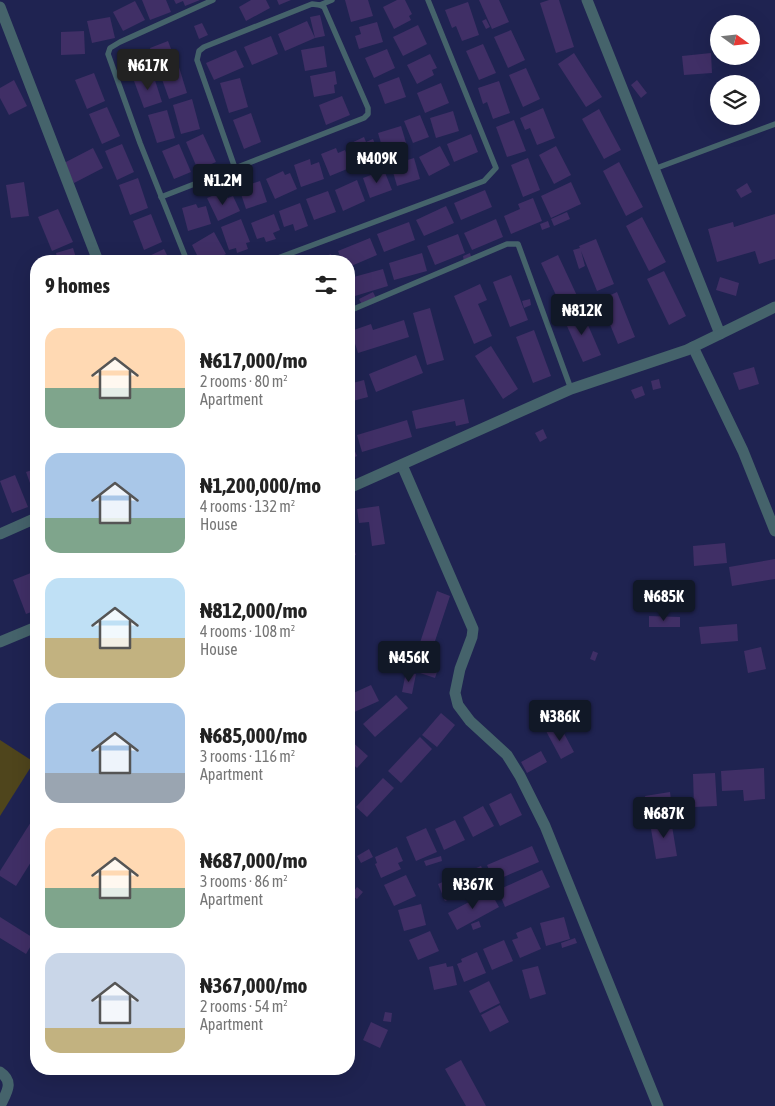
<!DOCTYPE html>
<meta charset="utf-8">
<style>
body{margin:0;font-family:"Asap Condensed",sans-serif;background:#f6f6f6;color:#222;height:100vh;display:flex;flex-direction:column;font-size:19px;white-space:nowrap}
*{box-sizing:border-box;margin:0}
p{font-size:16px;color:#767676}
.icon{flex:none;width:28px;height:28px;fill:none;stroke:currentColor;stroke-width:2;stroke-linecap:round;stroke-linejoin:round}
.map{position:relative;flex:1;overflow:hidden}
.side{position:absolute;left:30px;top:255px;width:325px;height:820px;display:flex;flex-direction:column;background:#fff;border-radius:20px;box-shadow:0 5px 20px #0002}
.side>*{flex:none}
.needle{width:32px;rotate:105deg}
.controls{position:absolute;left:710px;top:15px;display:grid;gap:10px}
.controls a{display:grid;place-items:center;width:50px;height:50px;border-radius:50%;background:#fff;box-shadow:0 5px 20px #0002;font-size:25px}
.price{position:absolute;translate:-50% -42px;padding:0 11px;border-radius:5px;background:#111827;color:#fff;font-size:16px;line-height:32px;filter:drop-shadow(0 1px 2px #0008)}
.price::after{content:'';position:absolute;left:50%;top:30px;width:15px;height:11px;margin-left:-8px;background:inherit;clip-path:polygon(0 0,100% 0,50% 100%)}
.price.current{background:#222;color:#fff}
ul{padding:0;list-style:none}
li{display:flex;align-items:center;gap:15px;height:125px;padding:0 15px}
li span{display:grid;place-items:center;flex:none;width:140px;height:100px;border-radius:15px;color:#555}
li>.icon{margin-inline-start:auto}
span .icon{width:60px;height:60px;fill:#fffc;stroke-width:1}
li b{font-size:21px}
h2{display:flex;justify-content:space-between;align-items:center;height:60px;padding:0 15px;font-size:21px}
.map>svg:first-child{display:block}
</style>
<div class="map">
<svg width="775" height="1106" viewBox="0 0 775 1106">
<rect width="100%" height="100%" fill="#1f2351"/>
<path fill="#4f451c" d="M0,740L34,762L0,816Z"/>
<g fill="#402f66">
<path d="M142,0H166L171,12L150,20Z"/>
<path d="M174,0H200L185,6L183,1L176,4Z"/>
<path d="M251,0H266L270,8L246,21L239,7Z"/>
<path d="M277,0H291L279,5Z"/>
<path d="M345,0H368L373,16L351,22Z"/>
<path d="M397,0H405L412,14L409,16L411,20L394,29L383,7Z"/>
<path d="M479,0H499L509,22L492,29Z"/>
<path d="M549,0H559L574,47L556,53L540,3Z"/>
<path d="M135,1L145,20L123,31L113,12Z"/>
<path d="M468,2L479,35L462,41L456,26L452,28L445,10Z"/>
<path d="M320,15L325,36L315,38L285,51L278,34L307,21L315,38L310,17Z"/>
<path d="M110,17L115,38L92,43L87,21Z"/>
<path d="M486,19L490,27L486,29L482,21Z"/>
<path d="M377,22L383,42L359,49L355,36L361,34L359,27Z"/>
<path d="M202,23L208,35L199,39L194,26Z"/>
<path d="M418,25L427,44L403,56L393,37Z"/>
<path d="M511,30L525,60L508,68L494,37Z"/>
<path d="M84,31L85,54L61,55V32Z"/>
<path d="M271,36L278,54L252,65L244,47Z"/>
<path d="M168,41L174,57L155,64L150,48Z"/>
<path d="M483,44L496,73L479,80L466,51Z"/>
<path d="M324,46L327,67L305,71L301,50Z"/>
<path d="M387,49L395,68L374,78L365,58Z"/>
<path d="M236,50L244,67L214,80L206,63Z"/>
<path d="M140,51L149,66L133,75L125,59Z"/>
<path d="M574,53L602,97L586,107L558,64Z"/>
<path d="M711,53L712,73L684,75L682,56Z"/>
<path d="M430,54L437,68L432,70L434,75L417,84L407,65Z"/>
<path d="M178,64L187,93L169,99L159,71Z"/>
<path d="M526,68L540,99L523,107L509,75Z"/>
<path d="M335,71L337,84L334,85L335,93L314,97L310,76Z"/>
<path d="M94,73L105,101L87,109L75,80Z"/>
<path d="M153,74L162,102L144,108L134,81Z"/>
<path d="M399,77L406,97L385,104L378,85Z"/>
<path d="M240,78L248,107L229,113L220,83Z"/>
<path d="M14,80L27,106L9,115L0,98V88Z"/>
<path d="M637,80L647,93L641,98L631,85Z"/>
<path d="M499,81L510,113L493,119L487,102L483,104L478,88Z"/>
<path d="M441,83L449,103L425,113L417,93Z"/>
<path d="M342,96L350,115L326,125L319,105Z"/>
<path d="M192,99L200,129L181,134L173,105Z"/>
<path d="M107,107L120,136L102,144L89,114Z"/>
<path d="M543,108L555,138L537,145L530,128L525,130L520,118Z"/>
<path d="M599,109L621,150L604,159L582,119Z"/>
<path d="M167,110L175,138L157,143L148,115Z"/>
<path d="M453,111L459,131L436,138L430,118Z"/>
<path d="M251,113L261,142L244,149L233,120Z"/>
<path d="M420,115L429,137L413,143L404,121Z"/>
<path d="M514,120L526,151L507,157L496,127Z"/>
<path d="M401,126L407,146L384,153L378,133Z"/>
<path d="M203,134L216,162L198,170L186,142Z"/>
<path d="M471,134L478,152L454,162L447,144Z"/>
<path d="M364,137L366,142L373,139L380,156L359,166L349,144Z"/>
<path d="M122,144L134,172L117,180L105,151Z"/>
<path d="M179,144L191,172L174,179L162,151Z"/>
<path d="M440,146L450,165L429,176L419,157Z"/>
<path d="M556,146L571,175L554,184L539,155Z"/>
<path d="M93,148L103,168L74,183L64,163Z"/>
<path d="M336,148L338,153L345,150L352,167L330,176L321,154Z"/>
<path d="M414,158L420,179L397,186L391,165Z"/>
<path d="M528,158L540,190L523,197L511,165Z"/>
<path d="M310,159L311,165L319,162L324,179L301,187L294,165Z"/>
<path d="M619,162L643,207L626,216L603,171Z"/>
<path d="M384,170L392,190L370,198L363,178Z"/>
<path d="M283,171L285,175L290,173L297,189L275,199L266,179Z"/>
<path d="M138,178L148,208L130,215L119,185Z"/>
<path d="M357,180L365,201L343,211L335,190Z"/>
<path d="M260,181L267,202L246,209L239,188Z"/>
<path d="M24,182L29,216L11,218L6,185Z"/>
<path d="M571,182L581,204L551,218L541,196Z"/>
<path d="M747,183L752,192L741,198L736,190Z"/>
<path d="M485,190L492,207L461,220L454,203Z"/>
<path d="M224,191L228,198L233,196L240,211L218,221L207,198Z"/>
<path d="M328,191L336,212L314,220L306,199Z"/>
<path d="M533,198L542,221L511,234L504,216L520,209L518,204Z"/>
<path d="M300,203L308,226L295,231L293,224L284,227L279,211Z"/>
<path d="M196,204L198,208L206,206L211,224L188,231L182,208Z"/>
<path d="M446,206L454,223L424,236L416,220Z"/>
<path d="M58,209L73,242L52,251L38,217Z"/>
<path d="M567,212L570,219L554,226L551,219Z"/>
<path d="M151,214L162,242L144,250L133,221Z"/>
<path d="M274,214L280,230L273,233L276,239L266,242L264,237L257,239L251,223Z"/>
<path d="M775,214V259L759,264L755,251L717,262L708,229L733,222L734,227Z"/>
<path d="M642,217L666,262L649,271L626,226Z"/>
<path d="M241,219L250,242L246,243L248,249L237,253L236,248L229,250L221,227Z"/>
<path d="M496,219L503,237L472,250L464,233Z"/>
<path d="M548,221L550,227L542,230L540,224Z"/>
<path d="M409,222L415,240L384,252L377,234Z"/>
<path d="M214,232L226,254L213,261H210V260L207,261H200L192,245Z"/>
<path d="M458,234L465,253L435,265L427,246Z"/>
<path d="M370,238L377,255L349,267V261H342L338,251Z"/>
<path d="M596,239L614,284L597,291L581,251L585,266L579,269L573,250L580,248L579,246Z"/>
<path d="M73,248L77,261H58L56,253Z"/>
<path d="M164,249L170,261H149L147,257Z"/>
<path d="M422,253L427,271L394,280L389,263Z"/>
<path d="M470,253L472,260L464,262L463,256Z"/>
<path d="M331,254L333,261H312Z"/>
<path d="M558,255L579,300L562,308L541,263Z"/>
<path d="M383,269L388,286L355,296L350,278Z"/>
<path d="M664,271L686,316L669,325L647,279Z"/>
<path d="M511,275L528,320L510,327L493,282Z"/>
<path d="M720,277L739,283L736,296L716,290Z"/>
<path d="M480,284L487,300L478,304L492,336L474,344L454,296Z"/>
<path d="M373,292L376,298L362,305L359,299Z"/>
<path d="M617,292L635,337L618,344L600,300Z"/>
<path d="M530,299L531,305L524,308L522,301Z"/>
<path d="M430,308L444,360L427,365L413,313Z"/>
<path d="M581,309L601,355L583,362L563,317Z"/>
<path d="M404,320L409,337L358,353L351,331L371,324L373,330Z"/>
<path d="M534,330L551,376L533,383L516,337Z"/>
<path d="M491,346L518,389L503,399L475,356Z"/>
<path d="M349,350H350L352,363L349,364Z"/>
<path d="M416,355L423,373L376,392L369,374Z"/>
<path d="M754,367L759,384L739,390L733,373Z"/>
<path d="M659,379L661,388L653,390L651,381Z"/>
<path d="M364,380L368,397L349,402V384Z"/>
<path d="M642,386L645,395L635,399L631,390Z"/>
<path d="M464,399L469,423L456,426L455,421L416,429L412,411Z"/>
<path d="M407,420L412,437L362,452L357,435Z"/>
<path d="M543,429L547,438L540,442L535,433Z"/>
<path d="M349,438L357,456L349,460Z"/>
<path d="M32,470L36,480L30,483L26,472Z"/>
<path d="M15,475L28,507L12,513L0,481Z"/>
<path d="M379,506L385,544L372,546L369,522L359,523L357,509Z"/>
<path d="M349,533L356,555L349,557Z"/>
<path d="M725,543L727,563L694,566L693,546Z"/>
<path d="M775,559V579L732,586L729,567Z"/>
<path d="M36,571V617L34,611L26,614L13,580Z"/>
<path d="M437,591L450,596L427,665L438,669L435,678L411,670Z"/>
<path d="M649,616L680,617V627H649Z"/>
<path d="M737,624L738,641L701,644L699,627Z"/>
<path d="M761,647L766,669L748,673L744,651Z"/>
<path d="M593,651L598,653L595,661L590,659Z"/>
<path d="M406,672L416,674L412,694L402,692Z"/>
<path d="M371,685L379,701L350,714L349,695Z"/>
<path d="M396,695L408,708L375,737L363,724Z"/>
<path d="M441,713L455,725L437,747L422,735Z"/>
<path d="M559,724L574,752L561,759L546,731Z"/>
<path d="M420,737L432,749L401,783L388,771Z"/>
<path d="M349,739L368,756L357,768L349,761Z"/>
<path d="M541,751L547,762L527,773L521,762Z"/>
<path d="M764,768L765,799L744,801L743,790L722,791L721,771Z"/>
<path d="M715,773L717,806L694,807L693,774Z"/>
<path d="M383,778L394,788L367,817L356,807Z"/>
<path d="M670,792L673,815L649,819L645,796Z"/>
<path d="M511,793L522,815L500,826L489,804Z"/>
<path d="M483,806L494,826L473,837L463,817Z"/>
<path d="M36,814V854L16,886L0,876V871Z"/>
<path d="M455,820L465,840L444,850L435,829Z"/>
<path d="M671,820L677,856L656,859L650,823Z"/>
<path d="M349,826L355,828L349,845Z"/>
<path d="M426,828L437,852L416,861L406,837Z"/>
<path d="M532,846L539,862L494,881L487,865Z"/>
<path d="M397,847L403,861L398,863L401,869L381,878L375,864L377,863L375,857Z"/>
<path d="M369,849L373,857L361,863L357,856Z"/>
<path d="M441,856L442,861L426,866L424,861Z"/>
<path d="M481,866L488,883L445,901L438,884Z"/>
<path d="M542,870L550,887L505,907L498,890Z"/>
<path d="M406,875L416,896L394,906L384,885Z"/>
<path d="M357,887L363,892L357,899L351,895Z"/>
<path d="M490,891L499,907L457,930L448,913Z"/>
<path d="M421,904L426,925L404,931L398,910Z"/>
<path d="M0,917L35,939L26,954L0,938Z"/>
<path d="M564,917L570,939L546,946L540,923Z"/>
<path d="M479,921L481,927L473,930L471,924Z"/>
<path d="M531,927L541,949L520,958L512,940L518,938L516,933Z"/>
<path d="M430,931L439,951L418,960L409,940Z"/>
<path d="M575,938L577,943L562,948L561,943Z"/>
<path d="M504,940L513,961L492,970L483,949Z"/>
<path d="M477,952L486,973L464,982L457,964L462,962L461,959Z"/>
<path d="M446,963L447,967L453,966L457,985L434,990L429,967Z"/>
<path d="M538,966L546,994L530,999L522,970Z"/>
<path d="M489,981L500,1003L480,1013L469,991Z"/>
<path d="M500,1005L509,1022L490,1032L481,1015Z"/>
<path d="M385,1012L392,1013L391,1022L383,1021Z"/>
<path d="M371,1022L388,1030L380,1048L363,1040Z"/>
<path d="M461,1060L486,1106H466L445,1069Z"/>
</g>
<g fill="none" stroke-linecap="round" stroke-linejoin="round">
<g stroke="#45636b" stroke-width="5.5">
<path d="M320,5L332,0"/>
<path d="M654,169L775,124"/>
<path d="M161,197L364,118L368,114V108L324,7L320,5L312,4L204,47L199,51L197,60L235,168"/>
<path d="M187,261L140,143L108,54L110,48L120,42L213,0"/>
<path d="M270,261L484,181L496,168L428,0"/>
<path d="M349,311L507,244H518L571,389"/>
</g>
<g stroke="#45636b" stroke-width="11">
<path d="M587,0L720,334"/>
<path d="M0,7L98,261"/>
<path d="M693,347L743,451L775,531"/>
<path d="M402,465L473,629L472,637L460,669L455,693L458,705L470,721L507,755L520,776L545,826L658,1106"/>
<path d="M349,488L571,389L687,350L775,307"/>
<path d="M0,534L36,518"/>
<path d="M0,642L36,627"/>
<path d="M0,1072C15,1082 6,1093 0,1106"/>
</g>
</g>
</svg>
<div class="controls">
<a><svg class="needle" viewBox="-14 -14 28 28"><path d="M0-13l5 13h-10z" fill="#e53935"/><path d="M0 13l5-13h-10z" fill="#767676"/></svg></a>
<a><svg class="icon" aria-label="layers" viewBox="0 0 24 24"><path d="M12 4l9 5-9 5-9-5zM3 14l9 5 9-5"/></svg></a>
</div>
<b class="price current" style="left:148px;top:91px">₦617K</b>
<b class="price" style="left:377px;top:184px">₦409K</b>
<b class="price" style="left:223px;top:206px">₦1.2M</b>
<b class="price" style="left:582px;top:336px">₦812K</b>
<b class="price" style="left:664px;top:622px">₦685K</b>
<b class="price" style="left:409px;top:683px">₦456K</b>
<b class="price" style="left:560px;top:742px">₦386K</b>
<b class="price" style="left:664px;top:839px">₦687K</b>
<b class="price" style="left:473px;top:910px">₦367K</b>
<section class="side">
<h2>9 homes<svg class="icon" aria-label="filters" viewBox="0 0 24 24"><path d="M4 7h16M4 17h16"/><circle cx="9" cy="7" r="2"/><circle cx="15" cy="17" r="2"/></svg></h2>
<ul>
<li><span style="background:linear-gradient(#ffd9b3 60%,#7fa58c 0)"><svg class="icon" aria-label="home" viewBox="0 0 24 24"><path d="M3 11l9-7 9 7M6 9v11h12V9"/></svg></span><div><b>₦617,000/mo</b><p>2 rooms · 80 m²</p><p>Apartment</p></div></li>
<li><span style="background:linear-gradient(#a9c7e8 65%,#7fa58c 0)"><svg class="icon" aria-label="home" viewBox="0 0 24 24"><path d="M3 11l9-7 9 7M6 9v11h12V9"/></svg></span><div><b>₦1,200,000/mo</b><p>4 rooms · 132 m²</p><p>House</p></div></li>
<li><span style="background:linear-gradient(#bfe0f5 60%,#c2b280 0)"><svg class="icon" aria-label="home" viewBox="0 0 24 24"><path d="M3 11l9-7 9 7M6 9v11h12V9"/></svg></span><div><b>₦812,000/mo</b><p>4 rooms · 108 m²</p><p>House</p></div></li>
<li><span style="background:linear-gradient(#a9c7e8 70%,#9aa5b1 0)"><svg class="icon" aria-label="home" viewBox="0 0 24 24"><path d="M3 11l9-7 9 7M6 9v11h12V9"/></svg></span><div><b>₦685,000/mo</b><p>3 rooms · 116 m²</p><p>Apartment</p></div></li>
<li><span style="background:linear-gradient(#ffd9b3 60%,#7fa58c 0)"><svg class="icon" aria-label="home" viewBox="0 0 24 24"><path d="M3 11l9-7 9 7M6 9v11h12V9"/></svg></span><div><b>₦687,000/mo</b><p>3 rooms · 86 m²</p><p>Apartment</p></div></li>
<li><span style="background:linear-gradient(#c9d6e8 75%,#c2b280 0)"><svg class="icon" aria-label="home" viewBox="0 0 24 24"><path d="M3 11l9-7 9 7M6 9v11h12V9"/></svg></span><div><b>₦367,000/mo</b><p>2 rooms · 54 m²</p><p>Apartment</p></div></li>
</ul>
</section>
</div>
